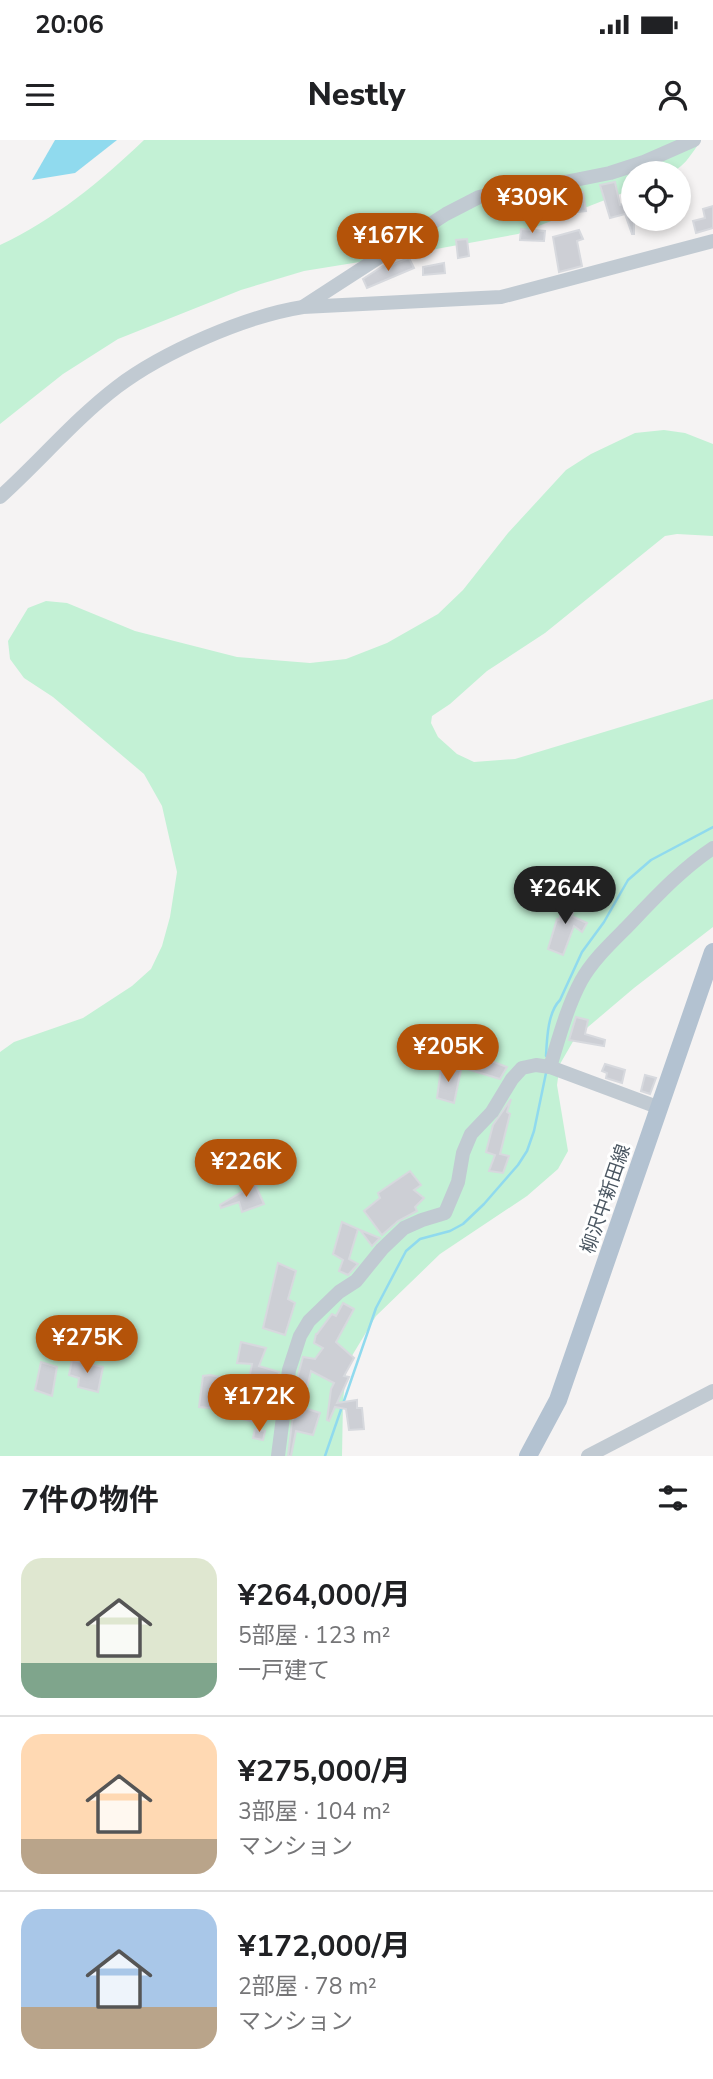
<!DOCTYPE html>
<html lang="ja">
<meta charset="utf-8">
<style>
body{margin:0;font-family:"Nunito Sans","Noto Sans JP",sans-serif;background:#f6f6f6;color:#202124;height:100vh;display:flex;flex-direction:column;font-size:26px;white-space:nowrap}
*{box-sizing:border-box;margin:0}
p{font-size:23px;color:#757577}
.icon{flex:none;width:38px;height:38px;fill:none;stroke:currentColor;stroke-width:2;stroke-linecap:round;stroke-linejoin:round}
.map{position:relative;height:1316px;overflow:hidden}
.side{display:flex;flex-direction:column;background:#fff;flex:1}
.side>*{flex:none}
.fabs{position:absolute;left:621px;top:21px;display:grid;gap:14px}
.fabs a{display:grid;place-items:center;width:70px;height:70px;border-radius:50%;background:#fff;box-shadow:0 4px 10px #0003;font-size:35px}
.price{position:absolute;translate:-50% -60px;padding:0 16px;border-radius:24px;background:#b45309;color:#fff;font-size:23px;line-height:46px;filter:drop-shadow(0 2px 4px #0008)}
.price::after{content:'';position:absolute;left:50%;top:42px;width:21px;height:16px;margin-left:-10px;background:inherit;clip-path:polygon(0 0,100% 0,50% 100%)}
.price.current{background:#222;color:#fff}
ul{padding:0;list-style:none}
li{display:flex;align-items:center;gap:21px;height:175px;padding:0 21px}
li+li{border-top:2px solid #e0e0e0}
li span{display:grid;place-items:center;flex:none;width:196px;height:140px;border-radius:21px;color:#555}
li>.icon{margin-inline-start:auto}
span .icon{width:84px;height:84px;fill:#fffc;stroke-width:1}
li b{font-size:30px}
h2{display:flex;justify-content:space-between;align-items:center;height:84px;padding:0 21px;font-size:30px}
.status{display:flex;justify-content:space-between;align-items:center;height:49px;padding:0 35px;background:#fff;direction:ltr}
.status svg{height:19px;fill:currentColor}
header{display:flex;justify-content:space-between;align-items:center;height:91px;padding:0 21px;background:#fff;font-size:32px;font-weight:800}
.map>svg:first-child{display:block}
</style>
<div class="status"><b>20:06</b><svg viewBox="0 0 49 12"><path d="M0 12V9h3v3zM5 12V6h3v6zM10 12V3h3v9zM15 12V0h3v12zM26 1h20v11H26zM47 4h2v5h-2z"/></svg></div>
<header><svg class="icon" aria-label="menu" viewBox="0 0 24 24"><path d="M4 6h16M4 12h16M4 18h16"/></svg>Nestly<svg class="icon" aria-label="person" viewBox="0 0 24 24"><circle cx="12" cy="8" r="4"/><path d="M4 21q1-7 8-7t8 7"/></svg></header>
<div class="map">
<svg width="713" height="1316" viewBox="0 0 713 1316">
<rect width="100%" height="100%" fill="#f5f3f3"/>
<g fill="#c3f1d5">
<path d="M144,0H701C677,37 676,33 634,33L633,49L518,94L409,114L304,131L241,150L118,199L63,234L0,284V105C54,80 101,41 144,0Z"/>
<path d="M664,290L685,293L713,304V396L677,394L665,396L545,493L487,531L450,564L432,576L431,583L438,597L457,614L474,622L515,619L713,559V787L634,848L575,898L560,924L557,945L568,1011L558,1029L527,1056L440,1114L376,1176L347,1224L343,1261L342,1316H0V912L14,902L83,878L132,846L151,829L162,806L170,777L177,732L162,666L144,634L53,557L24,538L10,519L8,501L28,468L46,461L67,463L135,491L237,517L310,523L346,519L387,503L438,474L463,450L508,393L566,330L591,314L635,293Z"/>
</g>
<path fill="#90daee" d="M55,0H117L75,33L32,40Z"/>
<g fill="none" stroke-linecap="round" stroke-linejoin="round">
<g stroke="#90daee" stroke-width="2.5">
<path d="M546,916C547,897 548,872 560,860L582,812L604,782L628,740L651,720L713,687"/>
<path d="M325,1316L376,1168L406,1111L420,1099L450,1091L463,1084L484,1064L518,1025L527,1011L534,991L546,933"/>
</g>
</g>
<g fill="#cdcfd5" stroke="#d7d9de" stroke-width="2">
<path d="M615,42L620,65L634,60V94H632L625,74L610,78L600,45Z"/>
<path d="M583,52L586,71L557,74L553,56Z"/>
<path d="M713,66V88L696,93L693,81L705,78L703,69Z"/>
<path d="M521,89L545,91L544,101L520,100Z"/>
<path d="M579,90L583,99L577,101L582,126L559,132L553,97Z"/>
<path d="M467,99L469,116L458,118L456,100Z"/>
<path d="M409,118L414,128L367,148L363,139L386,124L388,126Z"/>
<path d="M444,123L445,133L423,135V127Z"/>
<path d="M601,741L615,748L610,761L593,755Z"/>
<path d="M566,755L578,757L572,776L587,783L582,792L574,786L563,815L548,809L557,779L559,780Z"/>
<path d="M576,877L588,880L585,894L605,900L604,906L569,900Z"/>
<path d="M468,912L507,927L500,939L464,928Z"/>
<path d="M605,924L625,930L622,943L606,938L607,933L602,931Z"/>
<path d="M441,928L461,930L454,963L437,958Z"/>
<path d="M645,935L656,938L650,954L641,951Z"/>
<path d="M511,959L507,972L510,974L500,1014L509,1016L503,1033L489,1031L495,1015L486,1012L493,985Z"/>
<path d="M410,1031L421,1045L414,1050L424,1058L415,1067L417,1071L398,1081L382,1095L364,1071L380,1058L378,1053Z"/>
<path d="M255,1044L264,1064L242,1072L239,1062L221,1068L220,1065Z"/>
<path d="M342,1082L358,1089L349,1119L358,1124L348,1135L339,1131L343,1120L333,1114Z"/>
<path d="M360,1090L380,1098L372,1106Z"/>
<path d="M278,1123L296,1131L288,1159L295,1163L285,1195L263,1188Z"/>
<path d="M343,1163L354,1169L336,1202L354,1218L344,1236L349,1237L337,1263L357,1260V1268H362L364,1289L349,1290L346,1269L335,1267L329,1281L327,1280L331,1249L334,1243L311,1231L305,1257L295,1256L298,1235L303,1217L315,1219L323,1208L314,1203L316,1194H317L332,1174L336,1176Z"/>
<path d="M241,1202L266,1208L259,1226L279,1232L277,1248L271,1247L260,1283L220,1274L221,1269L199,1267L203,1236L210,1235L231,1239L226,1260L244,1264L252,1224L237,1223Z"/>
<path d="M72,1220L103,1227L98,1252L78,1247L79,1238L69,1235Z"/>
<path d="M41,1222L57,1227L52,1256L35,1250Z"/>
<path d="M298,1266L320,1273L313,1295L296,1291L291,1316H288L292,1282Z"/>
<path d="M255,1289L265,1291L263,1300L253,1298Z"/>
</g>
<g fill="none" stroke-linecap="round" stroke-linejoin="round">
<g stroke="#c1cad2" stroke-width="14">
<path d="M304,166L446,74L479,57L511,50L550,45L610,33L644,22L694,0"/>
<path d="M0,357C39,322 75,279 117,247C163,212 246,176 303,167L501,157L713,101"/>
<path d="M550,927C559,898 567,867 581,841C592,821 610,804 626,788C653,760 680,730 713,708"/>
<path d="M278,1316L289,1230L300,1196L309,1181L339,1152L356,1141L382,1109L404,1088L422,1080L445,1073L458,1042L463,1013L471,994L492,972L512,939L522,928L536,925L550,927L660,968"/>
<path d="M588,1316L713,1251"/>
</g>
<path stroke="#b3c2d1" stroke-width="18" d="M528,1316L558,1260L713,812"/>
</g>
<g text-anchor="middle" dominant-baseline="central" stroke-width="6" stroke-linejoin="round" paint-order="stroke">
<g font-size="19" fill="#4a5661" stroke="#fff">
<text transform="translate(606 1059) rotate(-71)">柳沢中新田線</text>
</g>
</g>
</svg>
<div class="fabs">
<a><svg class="icon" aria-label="locate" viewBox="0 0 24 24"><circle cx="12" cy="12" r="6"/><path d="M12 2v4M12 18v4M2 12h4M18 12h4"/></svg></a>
</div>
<b class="price" style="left:532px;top:95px">¥309K</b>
<b class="price" style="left:388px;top:133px">¥167K</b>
<b class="price current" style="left:565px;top:786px">¥264K</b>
<b class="price" style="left:448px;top:944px">¥205K</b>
<b class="price" style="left:246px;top:1059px">¥226K</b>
<b class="price" style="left:87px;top:1235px">¥275K</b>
<b class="price" style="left:259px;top:1294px">¥172K</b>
</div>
<section class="side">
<h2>7件の物件<svg class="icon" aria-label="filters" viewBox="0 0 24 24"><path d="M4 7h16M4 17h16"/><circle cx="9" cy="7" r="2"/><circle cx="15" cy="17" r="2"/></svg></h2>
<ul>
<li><span style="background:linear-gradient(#dfe7d0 75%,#7fa58c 0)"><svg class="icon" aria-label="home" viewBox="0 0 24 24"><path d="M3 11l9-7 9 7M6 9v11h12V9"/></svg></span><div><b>¥264,000/月</b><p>5部屋 · 123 m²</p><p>一戸建て</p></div></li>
<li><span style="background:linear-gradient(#ffd9b3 75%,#b9a48a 0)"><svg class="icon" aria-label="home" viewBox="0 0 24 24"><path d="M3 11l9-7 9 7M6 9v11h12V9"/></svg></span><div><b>¥275,000/月</b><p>3部屋 · 104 m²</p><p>マンション</p></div></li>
<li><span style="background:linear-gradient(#a9c7e8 70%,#b9a48a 0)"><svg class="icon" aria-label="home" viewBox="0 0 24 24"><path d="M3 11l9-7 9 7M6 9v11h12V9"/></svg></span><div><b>¥172,000/月</b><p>2部屋 · 78 m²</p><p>マンション</p></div></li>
</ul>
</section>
